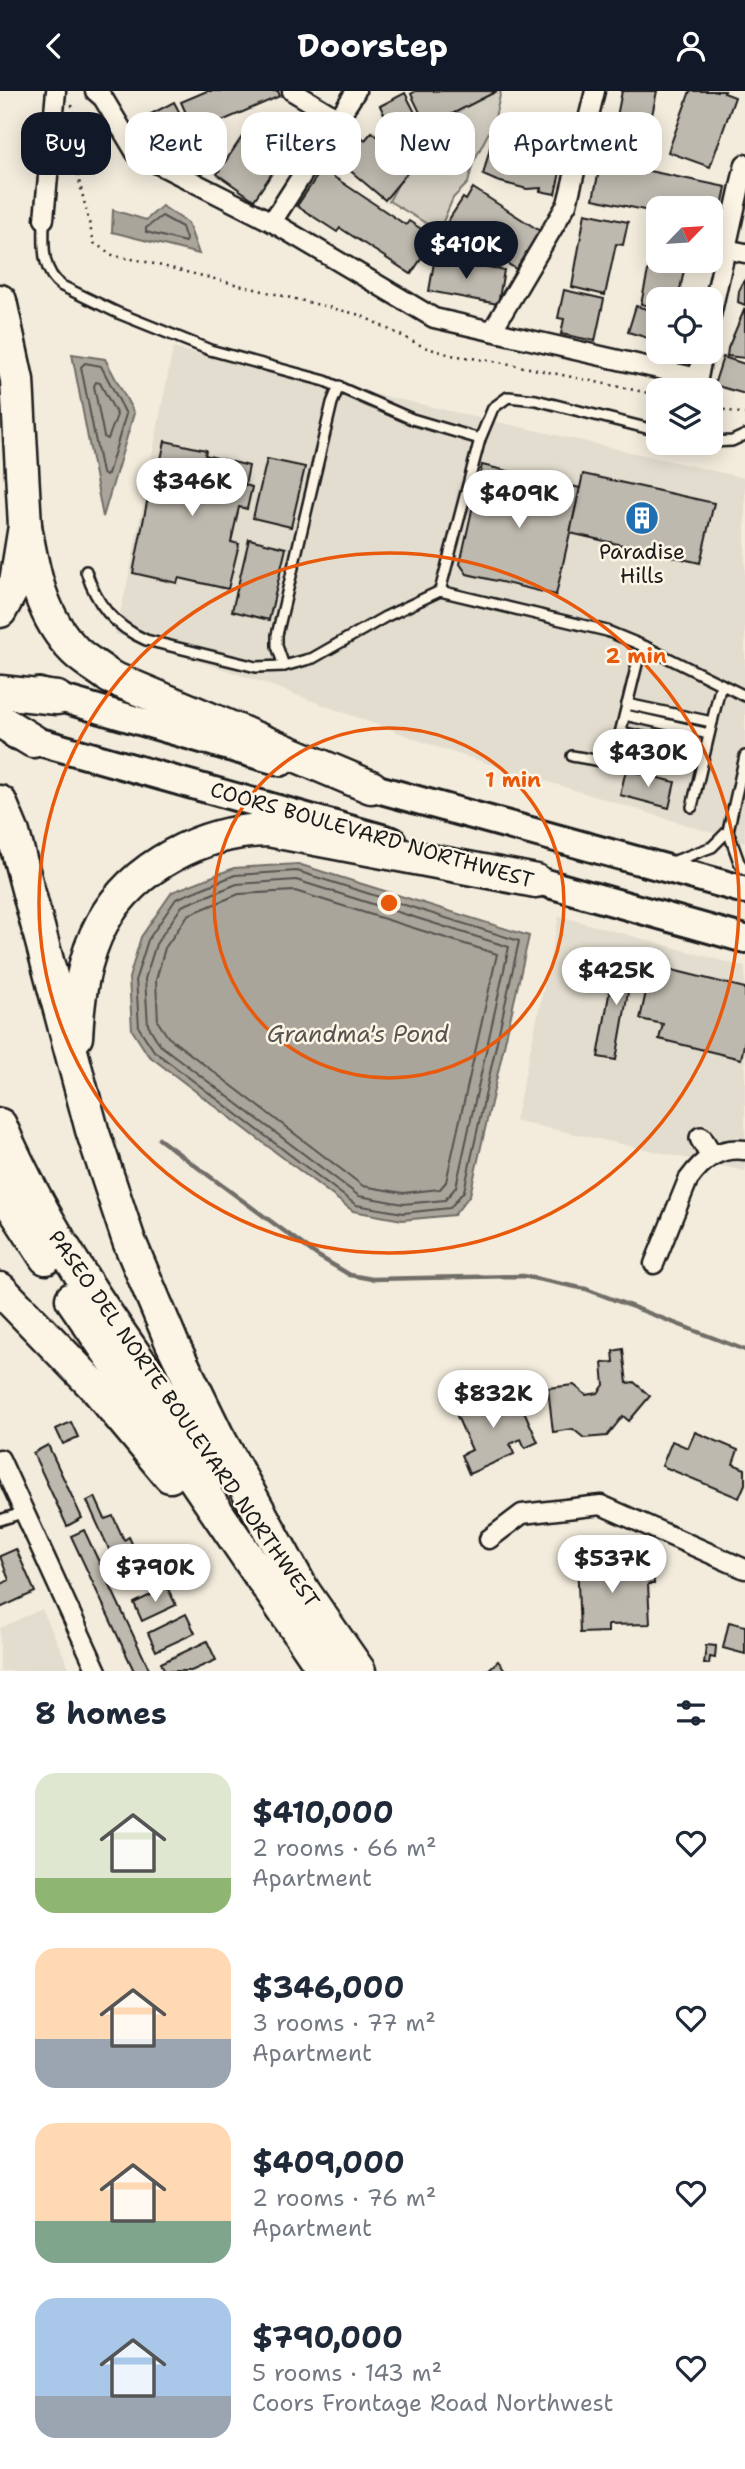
<!DOCTYPE html>
<meta charset="utf-8">
<style>
body{margin:0;font-family:"Shantell Sans",sans-serif;background:#f6f6f7;color:#1f2937;height:100vh;display:flex;flex-direction:column;font-size:26px;white-space:nowrap}
*{box-sizing:border-box;margin:0}
p{font-size:23px;color:#747a83}
.icon{flex:none;width:38px;height:38px;fill:none;stroke:currentColor;stroke-width:2;stroke-linecap:round;stroke-linejoin:round}
.map{position:relative;height:1580px;overflow:hidden}
.details{display:flex;flex-direction:column;background:#fff;flex:1}
.details>*{flex:none}
.top-card{position:absolute;left:21px;top:21px;width:704px;height:63px;display:flex;gap:14px}
.needle{width:46px;rotate:65deg}
.buttons{position:absolute;left:646px;top:105px;display:grid;gap:14px}
.buttons a{display:grid;place-items:center;width:77px;height:77px;border-radius:14px;background:#fff;box-shadow:0 4px 18px #0003;font-size:35px}
.price{position:absolute;translate:-50% -60px;padding:0 16px;border-radius:24px;background:#fff;color:#222;font-size:23px;line-height:46px;filter:drop-shadow(0 2px 4px #0008)}
.price::after{content:'';position:absolute;left:50%;top:42px;width:21px;height:16px;margin-left:-10px;background:inherit;clip-path:polygon(0 0,100% 0,50% 100%)}
.price.on{background:#111827;color:#fff}
ul{padding:0;list-style:none}
li{display:flex;align-items:center;gap:21px;height:175px;padding:0 35px}
li span{display:grid;place-items:center;flex:none;width:196px;height:140px;border-radius:21px;color:#555}
li>.icon{margin-inline-start:auto}
span .icon{width:84px;height:84px;fill:#fffc;stroke-width:1}
li b{font-size:30px}
h2{display:flex;justify-content:space-between;align-items:center;height:84px;padding:0 35px;font-size:30px}
.tag{padding:0 24px;border-radius:21px;background:#fff;box-shadow:0 4px 18px #0003;font-size:24px;line-height:63px}
.tag.on{background:#111827;color:#fff}
header{display:flex;justify-content:space-between;align-items:center;height:91px;padding:0 35px;background:#111827;color:#fff;font-size:32px;font-weight:700}
.map>svg:first-child{display:block}
</style>
<header><svg class="icon" aria-label="back" viewBox="0 0 24 24"><path d="M15 5l-7 7 7 7"/></svg>Doorstep<svg class="icon" aria-label="person" viewBox="0 0 24 24"><circle cx="12" cy="8" r="4"/><path d="M4 21q1-7 8-7t8 7"/></svg></header>
<div class="map">
<svg width="745" height="1580" viewBox="0 0 745 1580">
<rect width="100%" height="100%" fill="#f3ecdd"/>
<filter id="ink" filterUnits="userSpaceOnUse"><feTurbulence type="fractalNoise" baseFrequency=".0143" numOctaves="2"/><feDisplacementMap in="SourceGraphic" scale="14" xChannelSelector="R" yChannelSelector="G"/><feConvolveMatrix kernelMatrix="1 2 1 2 8 2 1 2 1" color-interpolation-filters="sRGB"/></filter>
<g filter="url(#ink)">
<g fill="#e3ddcf">
<path d="M173,257L745,387V752L448,660L256,589L115,543L128,489Z"/>
<path d="M559,825L745,876V1080L515,1030Z"/>
<path d="M42,1518L71,1580H0V1537Z"/>
</g>
<path fill="#d3cec1" stroke="#78756e" stroke-width="2" d="M497,0H501L494,31L473,72L468,92L453,107L439,140L389,110L410,71L401,50L453,21Z"/>
<g fill="#aaa59b" stroke="#716e68" stroke-width="2">
<path d="M162,115L188,132L199,163L112,141L113,119L146,129Z"/>
<path d="M72,263L105,268L134,322L103,426Z"/>
<path d="M298,773L529,845L470,1104L454,1124L402,1129L353,1120L148,964L132,939L129,887L141,846L172,801L234,777Z"/>
</g>
<g fill="none" stroke-linecap="round" stroke-linejoin="round">
<g stroke="#55534f" stroke-width="2">
<path d="M162,125L182,136L186,148L185,151L146,141V137Z"/>
<path d="M85,272L101,275L126,323L108,383L106,385L102,382L81,276Z"/>
<path d="M96,291L100,292L117,324L108,348L104,346L94,295Z"/>
<path d="M297,780L519,850L464,1100L450,1117L403,1122L356,1114L154,960L139,937L136,887L148,849L176,808L235,784Z"/>
<path d="M296,789L509,856L456,1096L445,1109L403,1113L359,1105L160,954L148,934L145,888L156,853L182,815L237,793Z"/>
<path d="M295,800L497,863L446,1091L440,1098L403,1102L363,1095L168,946L158,931L156,889L165,857L188,824L239,803Z"/>
</g>
<path stroke="#716e68" stroke-width="4.5" d="M159,1048L318,1165L350,1184L372,1188L523,1185L586,1198L745,1259"/>
</g>
<g fill="#beb9ae" stroke="#1c1c1c" stroke-width="2">
<path d="M207,0H278L280,5L210,35L211,38L196,45L181,11Z"/>
<path d="M416,0H497L427,36L411,3Z"/>
<path d="M622,0H657L644,63L611,56Z"/>
<path d="M690,0H725L724,2L735,6L710,76L668,61Z"/>
<path d="M405,2L425,41L400,54L380,15Z"/>
<path d="M174,11L195,51L169,65L149,24Z"/>
<path d="M254,28L280,46L284,40L295,48L254,109L217,83Z"/>
<path d="M349,36L365,49L372,41L413,75L385,109L328,61Z"/>
<path d="M493,45L502,47L508,45L521,50L538,52L543,57L550,58V56L565,60L555,103L540,100L541,97L527,98L497,90L483,84Z"/>
<path d="M601,70L726,96L718,135L710,133V117H658V122L593,108Z"/>
<path d="M322,78L406,134L409,130L435,147L411,183L340,137L337,141L297,115Z"/>
<path d="M473,97L540,140L516,178L446,133L463,107L466,109Z"/>
<path d="M585,122L628,131L623,154L616,153L605,204L572,196Z"/>
<path d="M657,137L658,170H686L678,208H658V217L641,213Z"/>
<path d="M435,166L504,179L498,213L429,200Z"/>
<path d="M745,188V214L738,211L739,200Z"/>
<path d="M564,199L604,208L595,250L561,243L564,228L558,227Z"/>
<path d="M636,215L658,221V250L628,241Z"/>
<path d="M745,217V267L727,265L728,257Z"/>
<path d="M723,266L745,273V303L714,294Z"/>
<path d="M165,350L206,359L205,364L249,375L245,394L252,396L247,418L239,416L231,451L239,453L228,498L179,487L177,492L133,482L152,386L157,387Z"/>
<path d="M267,368L305,376L291,436L253,427Z"/>
<path d="M482,374L580,397L556,504L467,483L460,473Z"/>
<path d="M583,383L714,412L700,472L570,442Z"/>
<path d="M249,448L286,457L269,529L232,520Z"/>
<path d="M626,679L675,691L669,717L620,704Z"/>
<path d="M616,864L634,867L616,969L598,966Z"/>
<path d="M652,874L745,897V949L741,968L659,948L663,933L640,928Z"/>
<path d="M623,1258L627,1292L634,1291L650,1305L629,1330L623,1325L607,1345L584,1347L573,1338L553,1341L548,1297L574,1294L586,1304L598,1302L604,1294L602,1272L614,1271L613,1260Z"/>
<path d="M515,1300L538,1351L525,1357L521,1348L510,1353L514,1363L469,1383L461,1364L472,1359L453,1316L475,1307L479,1316Z"/>
<path d="M71,1331L78,1346L63,1353L56,1338Z"/>
<path d="M695,1341L738,1359L733,1373L745,1378V1393L739,1407L662,1375L672,1350L688,1357Z"/>
<path d="M48,1354L82,1427L67,1435L33,1362Z"/>
<path d="M95,1406L105,1428L113,1425L124,1449L129,1446L143,1477L149,1474L156,1487L128,1500L87,1410Z"/>
<path d="M84,1439L150,1580H134L71,1445Z"/>
<path d="M16,1458L35,1501L0,1517V1494L9,1489L0,1465Z"/>
<path d="M607,1465L608,1488L635,1487L634,1468H653L654,1493H648L650,1533L608,1534V1541L580,1542L577,1467Z"/>
<path d="M167,1496L176,1514L142,1530L134,1512Z"/>
<path d="M186,1523L195,1542L156,1560L148,1542Z"/>
<path d="M729,1531L745,1535V1563L723,1557Z"/>
<path d="M207,1550L216,1569L191,1580H165L161,1572Z"/>
<path d="M706,1554L716,1555L715,1567L710,1566L709,1573H704Z"/>
<path d="M498,1570L506,1580H487Z"/>
</g>
<g fill="none" stroke-linecap="round" stroke-linejoin="round">
<g stroke="#1c1c1c" stroke-width="14">
<g id="service">
<path d="M44,128C44,153 40,179 62,195L118,222L210,259L325,290L412,328L480,348"/>
<path d="M710,351L732,350L745,344"/>
<path d="M86,480C96,513 114,535 146,549L256,576L284,575L313,567L385,526L440,500L607,540L646,556L745,605"/>
<path d="M440,500L480,348L493,317L508,306L536,309L658,340"/>
<path d="M284,575L277,555V544L332,312L339,295"/>
<path d="M627,613L712,631"/>
<path d="M625,624L709,643"/>
<path d="M621,641L705,660"/>
<path d="M572,665L607,671L614,667L638,569L646,556"/>
<path d="M692,716L721,593"/>
<path d="M728,740L739,771L745,779"/>
<path d="M672,771L712,756L728,740L745,665"/>
<path d="M0,1429L25,1421"/>
</g>
</g>
<g stroke="#1c1c1c" stroke-width="23">
<g id="minor">
<path d="M95,0L103,7L136,62L272,131L356,0"/>
<path d="M292,0L337,27"/>
<path d="M44,128L56,0"/>
<path d="M272,131L434,227L698,287L703,261"/>
<path d="M726,158L745,162"/>
<path d="M710,229L745,73"/>
<path d="M492,240L567,113L595,0"/>
<path d="M654,1173L688,1089C703,1068 719,1056 745,1059"/>
<path d="M0,1368L97,1580"/>
<path d="M489,1448L522,1423L601,1414L745,1478"/>
</g>
</g>
<g stroke="#1c1c1c" stroke-width="26">
<path id="tertiary" d="M701,1047L711,1064"/>
</g>
<g stroke="#1c1c1c" stroke-width="32">
<g id="primary">
<path d="M39,601L281,671"/>
<path d="M15,644L392,750"/>
<path d="M352,691L745,799"/>
<path d="M517,784L745,848"/>
</g>
</g>
<g stroke="#1c1c1c" stroke-width="37">
<g id="motorway">
<path d="M0,210L17,289L25,435L16,491L0,520"/>
<path d="M25,435C33,481 41,526 75,560C85,570 99,577 110,586L371,696"/>
<path d="M0,601L57,607"/>
<path d="M0,630L33,650"/>
<path d="M0,711L13,742L92,1039L129,1150L172,1252L217,1344L302,1498"/>
<path d="M76,946C78,907 83,867 102,832C134,774 204,740 268,739L536,790"/>
<path d="M0,1034C54,1160 140,1271 219,1382"/>
<path d="M0,1086L13,1116L46,1167"/>
<path d="M0,1198L98,1299L170,1385"/>
<path d="M72,1208L325,1580"/>
<path d="M290,1481L359,1580"/>
</g>
</g>
<g stroke="#1c1c1c" stroke-width="2.5" stroke-dasharray="2 5" stroke-linecap="butt">
<path d="M72,14L76,38L79,89L94,152L114,165L138,169L360,224L424,256L451,264L505,272L658,304"/>
<path d="M710,316L745,323"/>
</g>
<use href="#service" stroke="#fcf5e5" stroke-width="9"/>
<use href="#minor" stroke="#fcf5e5" stroke-width="18"/>
<use href="#tertiary" stroke="#fcf5e5" stroke-width="21"/>
<use href="#primary" stroke="#fcf5e5" stroke-width="26"/>
<use href="#motorway" stroke="#fcf5e5" stroke-width="32"/>
</g>
</g>
<g fill="none" stroke="#e8590c" stroke-width="3.5">
<circle cx="389" cy="812" r="175"/>
<circle cx="389" cy="812" r="350"/>
</g>
<defs>
<g id="building-disc" transform="scale(1.75)"><circle r="9.5" fill="#1f6fb2" stroke="#fcf5e5"/><path d="M-4-6H4V6H1V3H-1V6H-4ZM-2.5-4.3h1.7v1.8h-1.7ZM.8-4.3h1.7v1.8H.8ZM-2.5-1h1.7V.8h-1.7ZM.8-1h1.7V.8H.8Z" fill="#fff"/></g>
</defs>
<g fill-rule="evenodd">
<use href="#building-disc" x="642" y="427"/>
</g>
<g text-anchor="middle" dominant-baseline="central" stroke-width="5" stroke-linejoin="round" paint-order="stroke">
<g font-size="21" fill="#1c1c1c" stroke="#fcf5e5">
<text x="642" y="461">Paradise<tspan x="642" dy="24">Hills</tspan></text>
</g>
<g font-size="21" fill="#1c1c1c" stroke="#fcf5e5">
<text transform="translate(372 744) rotate(16)">COORS BOULEVARD NORTHWEST</text>
<text transform="translate(184 1328) rotate(55)">PASEO DEL NORTE BOULEVARD NORTHWEST</text>
</g>
<g font-size="23" font-style="italic" fill="#55534f" stroke="#fcf5e5">
<text x="358" y="943">Grandma's Pond</text>
</g>
</g>
<circle cx="389" cy="812" r="10" fill="#e8590c" stroke="#fcf5e5" stroke-width="3.5"/>
<g font-size="21" text-anchor="middle" font-weight="bold" fill="#e8590c" stroke="#fcf5e5" stroke-width="5" stroke-linejoin="round" paint-order="stroke">
<text x="636" y="572">2 min</text>
<text x="513" y="696">1 min</text>
</g>
</svg>
<div class="buttons">
<a><svg class="needle" viewBox="-14 -14 28 28"><path d="M0-13l5 13h-10z" fill="#e53935"/><path d="M0 13l5-13h-10z" fill="#747a83"/></svg></a>
<a><svg class="icon" aria-label="locate" viewBox="0 0 24 24"><circle cx="12" cy="12" r="6"/><path d="M12 2v4M12 18v4M2 12h4M18 12h4"/></svg></a>
<a><svg class="icon" aria-label="layers" viewBox="0 0 24 24"><path d="M12 4l9 5-9 5-9-5zM3 14l9 5 9-5"/></svg></a>
</div>
<b class="price on" style="left:466px;top:190px">$410K</b>
<b class="price" style="left:192px;top:427px">$346K</b>
<b class="price" style="left:519px;top:439px">$409K</b>
<b class="price" style="left:648px;top:698px">$430K</b>
<b class="price" style="left:616px;top:916px">$425K</b>
<b class="price" style="left:493px;top:1339px">$832K</b>
<b class="price" style="left:612px;top:1504px">$537K</b>
<b class="price" style="left:155px;top:1513px">$790K</b>
<div class="top-card">
<a class="tag on">Buy</a>
<a class="tag">Rent</a>
<a class="tag">Filters</a>
<a class="tag">New</a>
<a class="tag">Apartment</a>
</div>
</div>
<section class="details">
<h2>8 homes<svg class="icon" aria-label="filters" viewBox="0 0 24 24"><path d="M4 7h16M4 17h16"/><circle cx="9" cy="7" r="2"/><circle cx="15" cy="17" r="2"/></svg></h2>
<ul>
<li><span style="background:linear-gradient(#dfe7d0 75%,#8fb573 0)"><svg class="icon" aria-label="home" viewBox="0 0 24 24"><path d="M3 11l9-7 9 7M6 9v11h12V9"/></svg></span><div><b>$410,000</b><p>2 rooms · 66 m²</p><p>Apartment</p></div><svg class="icon" aria-label="heart" viewBox="0 0 24 24"><path d="M12 20l-8-8c-3-5 5-10 8-4 3-6 11-1 8 4z"/></svg></li>
<li><span style="background:linear-gradient(#ffd9b3 65%,#9aa5b1 0)"><svg class="icon" aria-label="home" viewBox="0 0 24 24"><path d="M3 11l9-7 9 7M6 9v11h12V9"/></svg></span><div><b>$346,000</b><p>3 rooms · 77 m²</p><p>Apartment</p></div><svg class="icon" aria-label="heart" viewBox="0 0 24 24"><path d="M12 20l-8-8c-3-5 5-10 8-4 3-6 11-1 8 4z"/></svg></li>
<li><span style="background:linear-gradient(#ffd9b3 70%,#7fa58c 0)"><svg class="icon" aria-label="home" viewBox="0 0 24 24"><path d="M3 11l9-7 9 7M6 9v11h12V9"/></svg></span><div><b>$409,000</b><p>2 rooms · 76 m²</p><p>Apartment</p></div><svg class="icon" aria-label="heart" viewBox="0 0 24 24"><path d="M12 20l-8-8c-3-5 5-10 8-4 3-6 11-1 8 4z"/></svg></li>
<li><span style="background:linear-gradient(#a9c7e8 70%,#9aa5b1 0)"><svg class="icon" aria-label="home" viewBox="0 0 24 24"><path d="M3 11l9-7 9 7M6 9v11h12V9"/></svg></span><div><b>$790,000</b><p>5 rooms · 143 m²</p><p>Coors Frontage Road Northwest</p></div><svg class="icon" aria-label="heart" viewBox="0 0 24 24"><path d="M12 20l-8-8c-3-5 5-10 8-4 3-6 11-1 8 4z"/></svg></li>
</ul>
</section>
